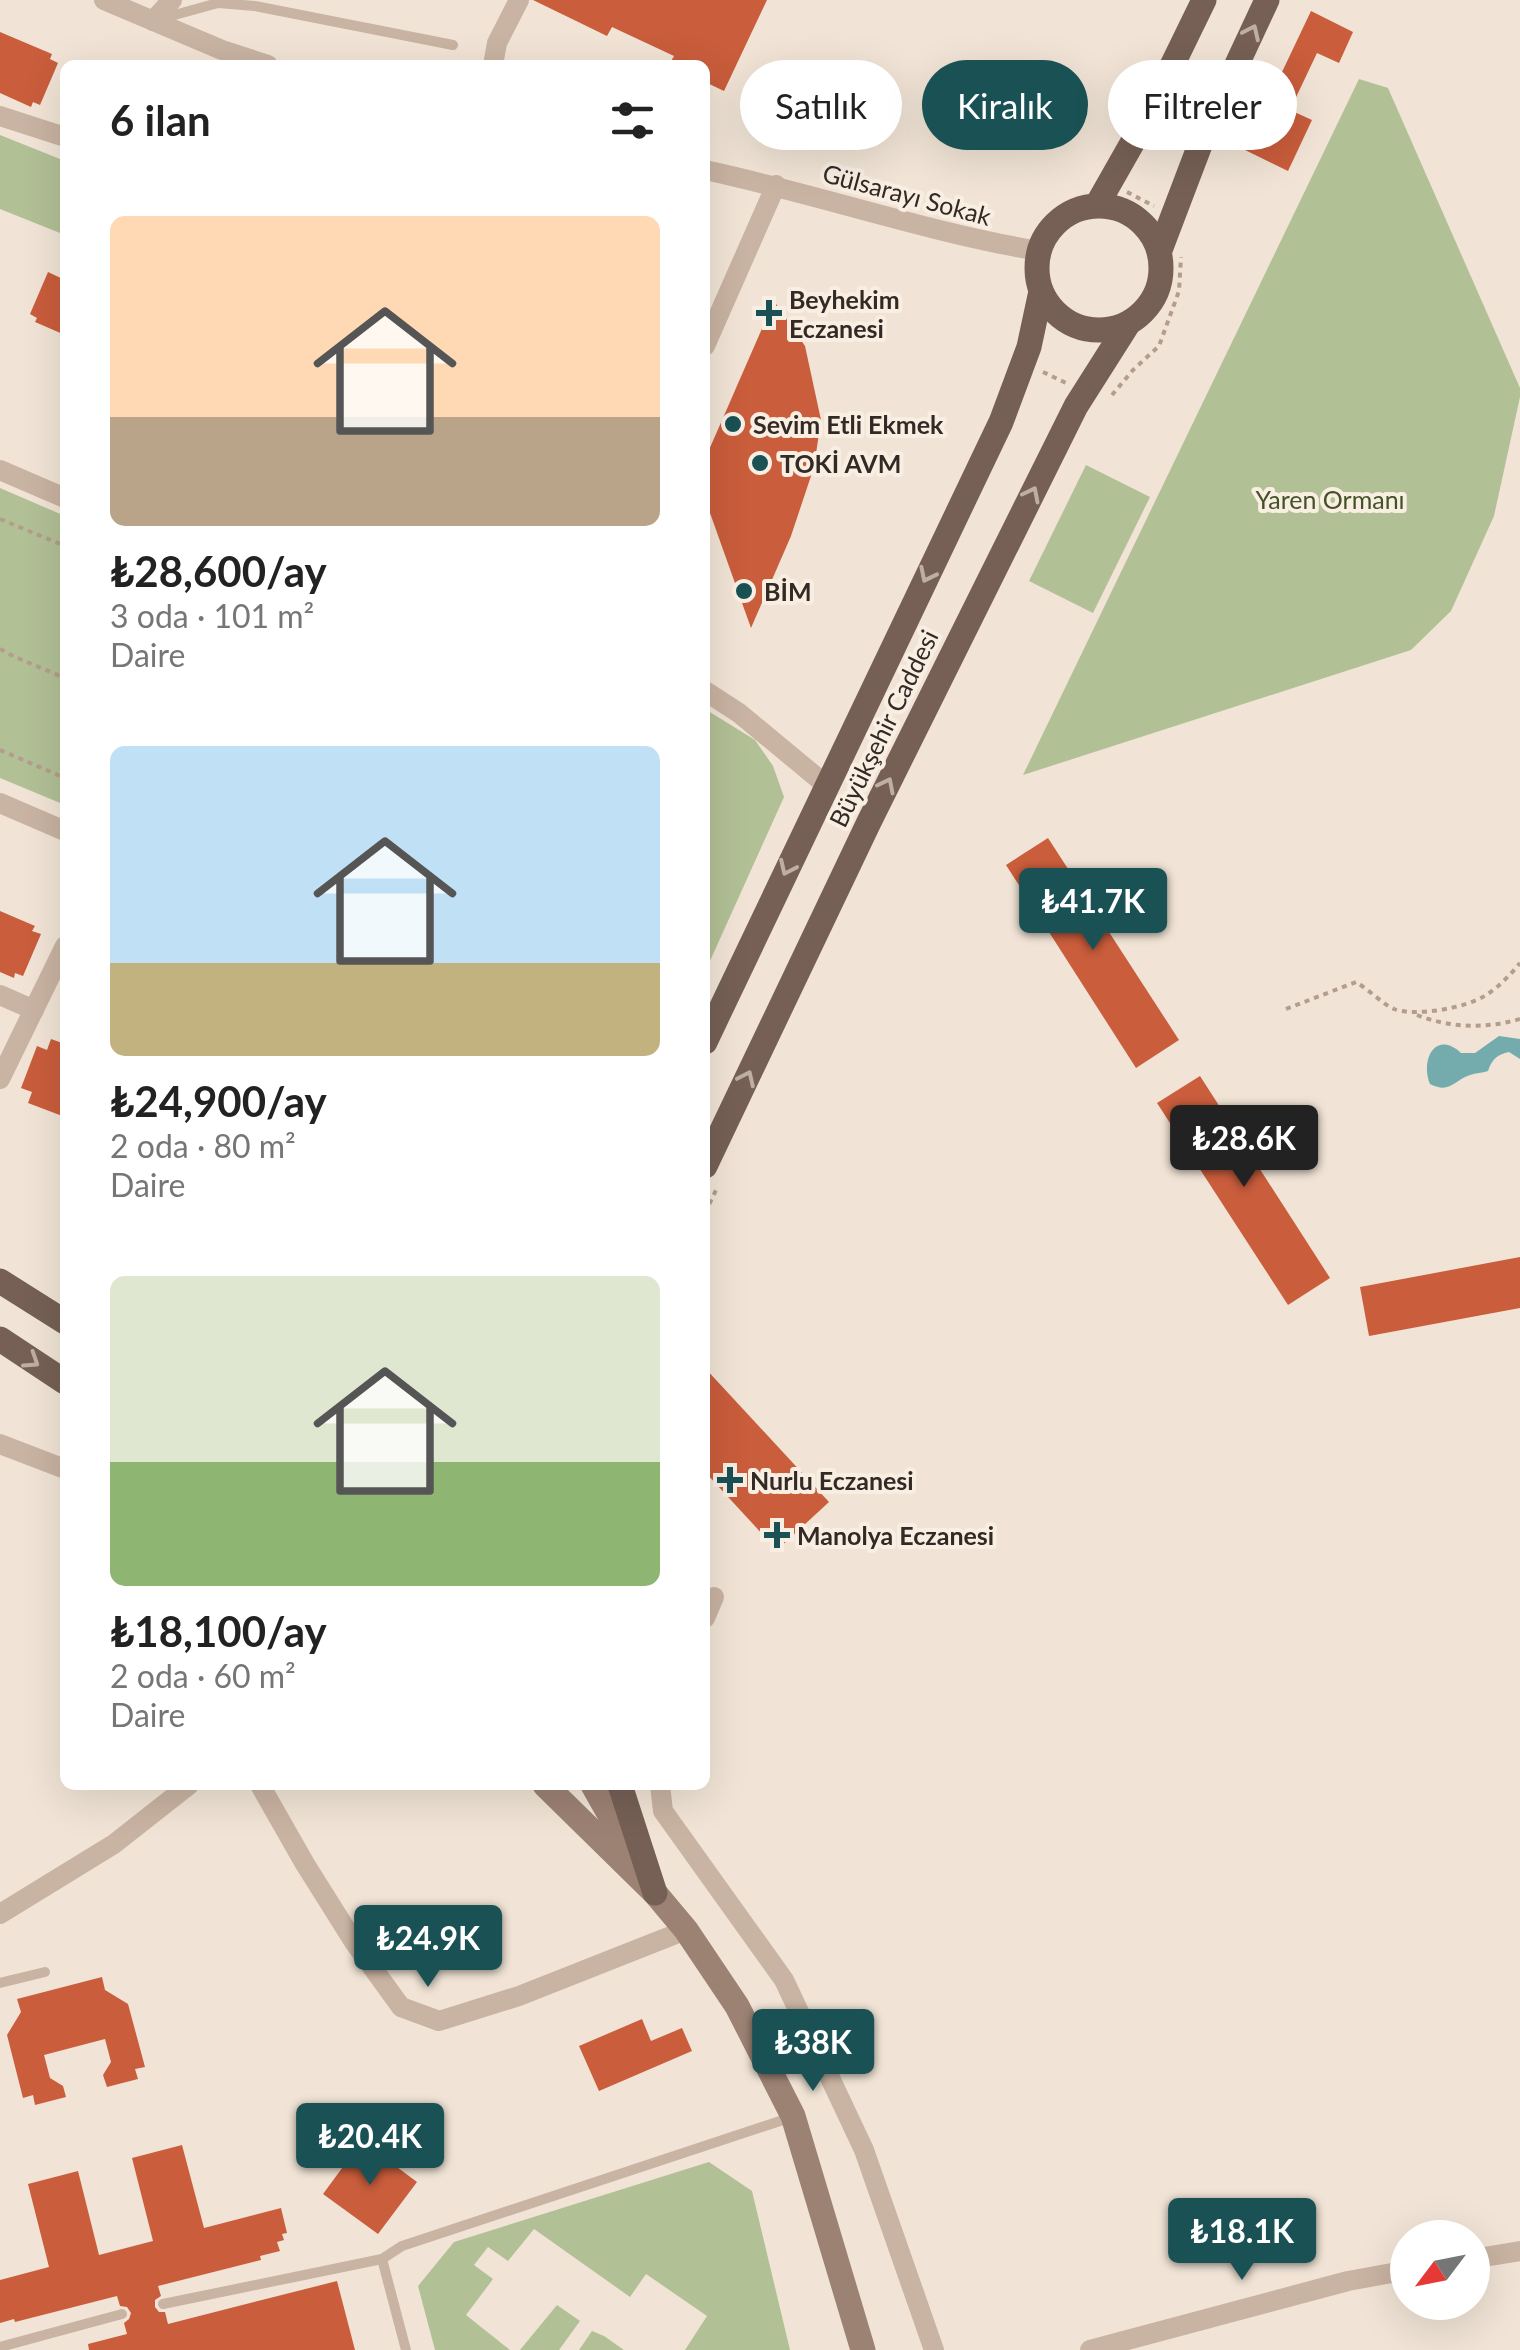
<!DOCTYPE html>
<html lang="tr">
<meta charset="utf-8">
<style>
body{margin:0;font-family:Lato,sans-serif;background:#f2f2f2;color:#222;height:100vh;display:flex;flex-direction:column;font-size:38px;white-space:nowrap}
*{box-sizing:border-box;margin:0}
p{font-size:32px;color:#767676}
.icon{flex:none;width:55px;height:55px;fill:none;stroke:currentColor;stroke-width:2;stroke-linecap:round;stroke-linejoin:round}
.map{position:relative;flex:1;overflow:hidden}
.details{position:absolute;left:60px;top:60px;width:650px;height:1730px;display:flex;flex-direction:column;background:#fff;border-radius:15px;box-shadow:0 10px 40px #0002}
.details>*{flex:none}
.banner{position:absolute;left:740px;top:60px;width:630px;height:90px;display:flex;gap:20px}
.needle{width:65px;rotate:238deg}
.buttons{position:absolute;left:1390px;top:2220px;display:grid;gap:20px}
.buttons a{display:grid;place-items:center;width:100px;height:100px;border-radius:50%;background:#fff;box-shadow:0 10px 40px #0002;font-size:50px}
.price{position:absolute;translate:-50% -85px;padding:0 22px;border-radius:10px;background:#1a5155;color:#fff;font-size:32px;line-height:65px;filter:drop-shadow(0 2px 5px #0008)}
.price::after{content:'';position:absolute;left:50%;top:60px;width:30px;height:22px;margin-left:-15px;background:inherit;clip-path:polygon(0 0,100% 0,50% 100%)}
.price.current{background:#222;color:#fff}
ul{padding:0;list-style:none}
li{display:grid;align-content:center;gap:20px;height:530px;padding:0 50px}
li span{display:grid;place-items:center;height:310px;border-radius:15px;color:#555}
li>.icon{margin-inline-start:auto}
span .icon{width:180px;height:180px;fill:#fffc;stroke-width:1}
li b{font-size:42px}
h2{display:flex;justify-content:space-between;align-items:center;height:120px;padding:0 50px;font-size:42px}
.pill{padding:0 35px;border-radius:45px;background:#fff;box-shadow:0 10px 40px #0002;font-size:35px;line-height:90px}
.pill.current{background:#1a5155;color:#fff}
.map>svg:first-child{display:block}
</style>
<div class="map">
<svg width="1520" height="2350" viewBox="0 0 1520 2350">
<rect width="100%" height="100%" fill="#f1e4d6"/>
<g fill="#b2c096">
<path d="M1359,79L1388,88L1520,388V397L1494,516L1451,611L1411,650L1023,775Z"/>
<path d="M0,135L65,161V235L0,209Z"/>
<path d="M1086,465L1150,497L1093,613L1029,581Z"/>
<path d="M0,488L65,516V805L0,778Z"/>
<path d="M705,709L755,740L773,766L784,797L705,972Z"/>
<path d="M709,2162L752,2191L790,2350H685L707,2316L646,2274L630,2297L534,2229L508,2261L488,2247L474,2265L493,2279L466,2315L510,2350H435L418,2286L454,2242Z"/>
<path d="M557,2305L580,2321L559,2350H520Z"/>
<path d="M592,2331L604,2336L624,2350H579Z"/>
</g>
<path fill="#74acae" d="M1499,1036L1520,1039V1059L1509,1052C1498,1054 1492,1059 1488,1071C1482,1073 1476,1073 1470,1075C1453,1081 1450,1094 1430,1084C1420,1059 1436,1030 1461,1053H1475Z"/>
<g fill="#c95d3c">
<path d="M533,0H767L724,91L705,82V65H669L674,56L612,27L607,36Z"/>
<path d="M1311,11L1353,32L1339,63L1317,53L1290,110L1312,120L1288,171L1245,150Z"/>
<path d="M0,32L52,54L50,59L58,63L40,105L33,102L31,107L0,93Z"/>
<path d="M48,272L65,280V335L35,322L37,318L30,314Z"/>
<path d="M774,301L805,346L821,420L814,467L791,536L751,628L705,499V459Z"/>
<path d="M1048,838L1179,1040L1136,1068L1006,865Z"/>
<path d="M0,911L35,926L32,931L41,934L23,976L15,973L14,978L0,972Z"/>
<path d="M51,1039L65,1044V1117L28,1103L32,1092L21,1088L37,1046L47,1050Z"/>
<path d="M1200,1076L1330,1278L1288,1305L1157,1103Z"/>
<path d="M1520,1257V1308L1369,1336L1360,1287Z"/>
<path d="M705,1368L829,1502L777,1550L705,1472Z"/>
<path d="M102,1977L105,1990L128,2004L145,2067L135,2069L138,2079L107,2087L103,2075L111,2062L105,2039L44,2055L50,2078L63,2086L66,2097L35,2105L33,2095L23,2098L7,2035L21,2012L17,1999Z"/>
<path d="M642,2019L651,2041L682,2028L692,2051L599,2091L579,2046Z"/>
<path d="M362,2141L417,2182L378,2234L323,2194Z"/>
<path d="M182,2145L204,2228L281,2208L287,2233L282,2234L284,2240L277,2242L280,2251L260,2256L261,2260L158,2286L161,2296L155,2300V2307L159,2312H165L168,2324L337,2281L355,2350H89L88,2344L127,2334L124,2323L129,2319L131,2313L127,2307L120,2306L117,2296L15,2322L14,2319L0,2323V2280L49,2267L28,2184L78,2171L99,2255L153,2241L132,2158Z"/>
</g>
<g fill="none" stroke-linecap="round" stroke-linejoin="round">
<g stroke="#b49d8c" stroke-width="4" stroke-dasharray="5 5" stroke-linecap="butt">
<path d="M1127,192L1154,206"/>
<path d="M1043,372L1066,383"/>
<path d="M1112,395L1133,370L1159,346L1179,291L1181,257"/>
<path d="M0,519L65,546"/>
<path d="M0,649L15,657L65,678"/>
<path d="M0,750L65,778"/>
<path d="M1286,1009L1356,982C1368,989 1384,1005 1394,1009C1415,1017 1467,1008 1486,995C1499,987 1510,975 1520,963"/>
<path d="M1417,1015C1450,1028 1486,1029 1520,1019"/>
<path d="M705,1213L718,1186"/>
</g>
<g stroke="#c9b3a2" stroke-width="10">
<path d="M160,19L218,3L255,6L453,45"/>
<path d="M0,1983L45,1972"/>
<path d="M163,2304L382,2259"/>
<path d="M0,2347L122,2314"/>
<path d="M406,2350L382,2259L402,2246L792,2117"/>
</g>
<g stroke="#c9b3a2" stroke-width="20">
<path d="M104,0L222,50L268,65"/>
<path d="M153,21L172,0"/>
<path d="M493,65L497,43L519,0"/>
<path d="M0,116L65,137"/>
<path d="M705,170C817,194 926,232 1039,251"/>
<path d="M705,346L776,185"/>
<path d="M0,470L65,498"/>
<path d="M705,691L739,713L826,785"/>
<path d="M0,803L65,831"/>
<path d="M0,995L34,1010"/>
<path d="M0,1079L65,946"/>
<path d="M0,1444L65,1469"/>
<path d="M705,1618L714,1597"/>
<path d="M260,1785L305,1864L354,1942L401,2007L439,2021L519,1996L686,1930"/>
<path d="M660,1785L663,1811L784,1980L864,2150L934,2350"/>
<path d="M0,1914L114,1844L189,1785"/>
<path d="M1472,2259L1520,2251"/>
<path d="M1090,2350L1348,2281L1408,2270"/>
</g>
<g stroke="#9c8273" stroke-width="25">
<path d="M545,1785L655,1893L686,1930L737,2006L793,2116L863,2350"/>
<path d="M593,1785L637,1863"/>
</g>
<g stroke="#766055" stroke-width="25">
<path d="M1097,205L1147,117L1204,0"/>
<circle cx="1099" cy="268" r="62"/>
<path d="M1160,250L1203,137L1267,0"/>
<path d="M705,1042L1001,422L1029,347L1041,291"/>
<path d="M705,1166L869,822L1076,406L1128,324"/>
<path d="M0,1281L65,1322"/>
<path d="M0,1339L65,1382"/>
<path d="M620,1785L655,1893"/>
</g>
</g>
<defs><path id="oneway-chevron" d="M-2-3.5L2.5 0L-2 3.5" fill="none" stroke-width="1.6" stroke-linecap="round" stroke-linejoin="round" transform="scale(2.5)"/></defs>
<g stroke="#beaea3">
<use href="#oneway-chevron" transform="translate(1252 32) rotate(-65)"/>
<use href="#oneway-chevron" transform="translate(1032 494) rotate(-63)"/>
<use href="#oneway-chevron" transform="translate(927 575) rotate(116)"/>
<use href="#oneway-chevron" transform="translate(887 785) rotate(-63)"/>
<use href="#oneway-chevron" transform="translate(787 868) rotate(115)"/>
<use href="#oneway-chevron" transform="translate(747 1078) rotate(-65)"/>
<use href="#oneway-chevron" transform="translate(32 1361) rotate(33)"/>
</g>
<g fill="#1a5155" stroke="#f9eee2" stroke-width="4">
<path d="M764 298h10v10h10v10h-10v10h-10v-10h-10v-10h10z"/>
<circle cx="733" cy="424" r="10"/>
<circle cx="760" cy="463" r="10"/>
<circle cx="744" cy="591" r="10"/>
<path d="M725 1465h10v10h10v10h-10v10h-10v-10h-10v-10h10z"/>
<path d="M772 1520h10v10h10v10h-10v10h-10v-10h-10v-10h10z"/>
</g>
<g text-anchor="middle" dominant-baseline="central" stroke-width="8" stroke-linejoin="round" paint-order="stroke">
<g font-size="25" fill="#332925" stroke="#f9eee2">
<text transform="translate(907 194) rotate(15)">Gülsarayı Sokak</text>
<text transform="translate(883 728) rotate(-64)">Büyükşehir Caddesi</text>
</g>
<g font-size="25" font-weight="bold" fill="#332925" stroke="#f9eee2" text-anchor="start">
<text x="789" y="299">Beyhekim<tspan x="789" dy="29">Eczanesi</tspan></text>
<text x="753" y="424">Sevim Etli Ekmek</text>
<text x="780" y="463">TOKİ AVM</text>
<text x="764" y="591">BİM</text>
<text x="750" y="1480">Nurlu Eczanesi</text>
<text x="797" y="1535">Manolya Eczanesi</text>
</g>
<g font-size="25" fill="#435228" stroke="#f9eee2">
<text x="1330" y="499">Yaren Ormanı</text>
</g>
</g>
</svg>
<div class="buttons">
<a><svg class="needle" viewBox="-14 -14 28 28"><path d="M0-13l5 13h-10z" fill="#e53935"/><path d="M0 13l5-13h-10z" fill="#767676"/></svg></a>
</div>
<b class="price" style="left:1093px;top:953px">₺41.7K</b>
<b class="price current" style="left:1244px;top:1190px">₺28.6K</b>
<b class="price" style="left:428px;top:1990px">₺24.9K</b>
<b class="price" style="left:813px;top:2094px">₺38K</b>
<b class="price" style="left:370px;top:2188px">₺20.4K</b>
<b class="price" style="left:1242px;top:2283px">₺18.1K</b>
<div class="banner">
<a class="pill">Satılık</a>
<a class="pill current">Kiralık</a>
<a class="pill">Filtreler</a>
</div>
<section class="details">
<h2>6 ilan<svg class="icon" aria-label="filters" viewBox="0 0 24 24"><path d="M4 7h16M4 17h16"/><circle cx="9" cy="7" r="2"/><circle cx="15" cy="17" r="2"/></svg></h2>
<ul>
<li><span style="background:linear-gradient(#ffd9b3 65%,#b9a48a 0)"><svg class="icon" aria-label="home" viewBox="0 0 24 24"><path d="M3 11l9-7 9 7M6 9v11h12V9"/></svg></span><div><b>₺28,600/ay</b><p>3 oda · 101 m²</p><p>Daire</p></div></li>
<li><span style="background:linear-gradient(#bfe0f5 70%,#c2b280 0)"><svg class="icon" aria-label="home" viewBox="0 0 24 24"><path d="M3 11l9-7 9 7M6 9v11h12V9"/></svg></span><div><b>₺24,900/ay</b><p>2 oda · 80 m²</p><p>Daire</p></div></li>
<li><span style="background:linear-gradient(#dfe7d0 60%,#8fb573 0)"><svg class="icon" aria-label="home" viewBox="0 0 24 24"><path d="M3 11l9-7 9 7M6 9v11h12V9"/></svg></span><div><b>₺18,100/ay</b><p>2 oda · 60 m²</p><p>Daire</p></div></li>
</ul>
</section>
</div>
